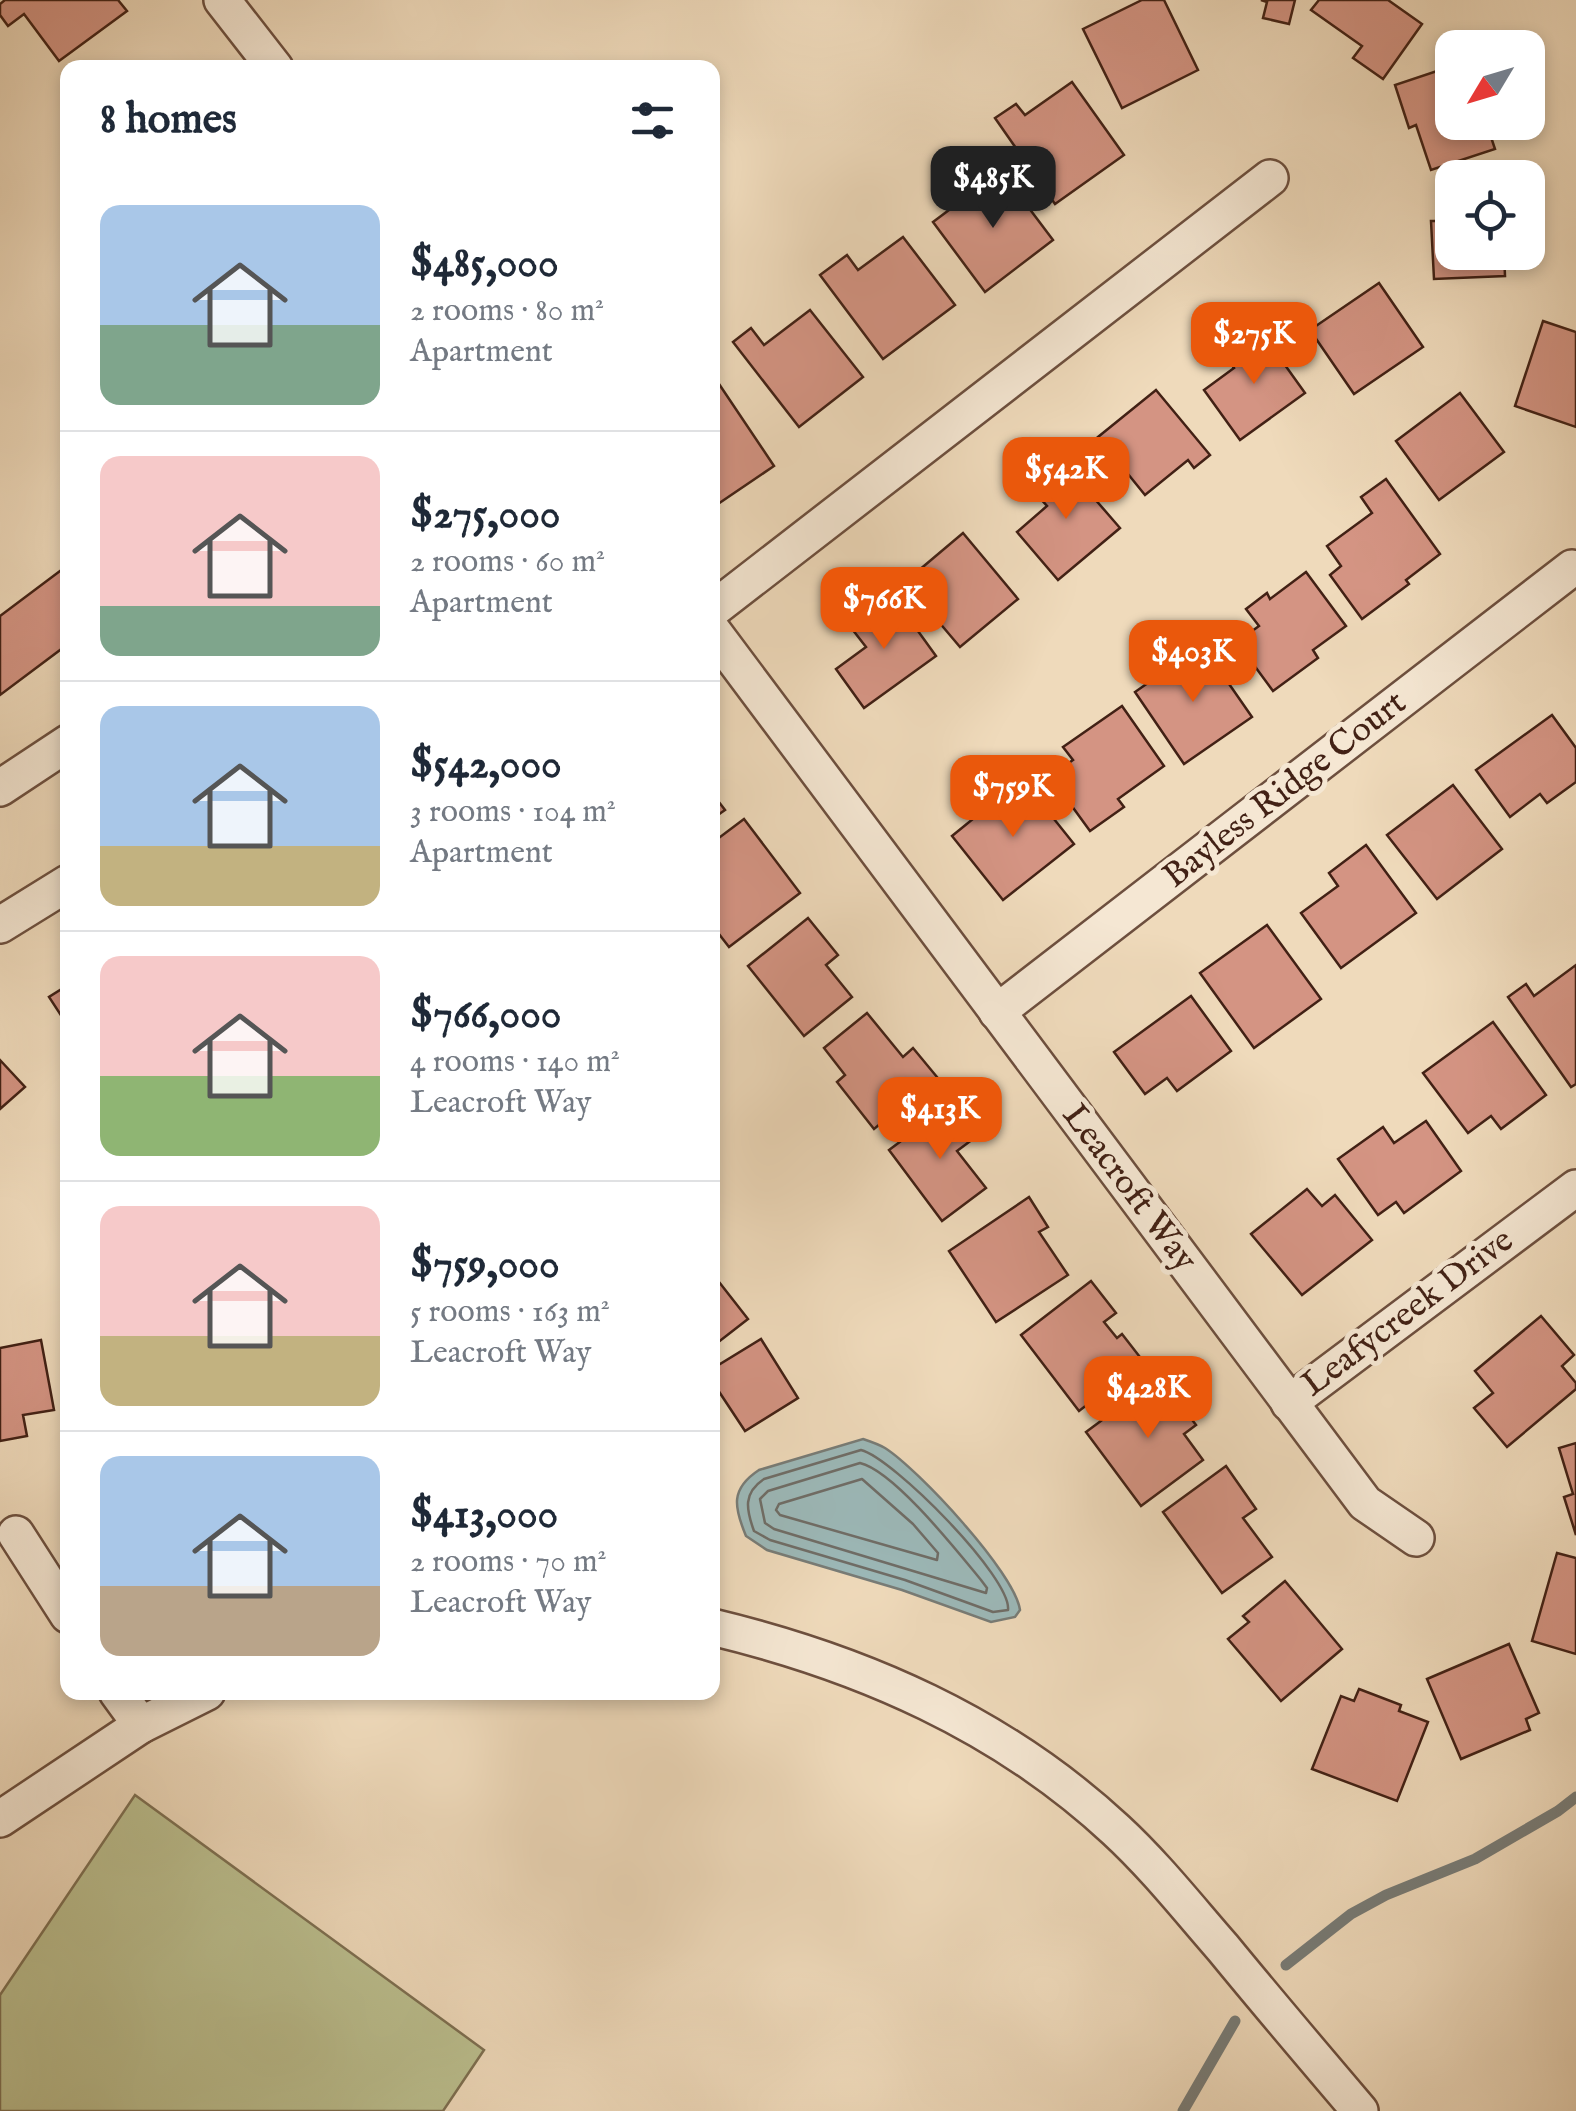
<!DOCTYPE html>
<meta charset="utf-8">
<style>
body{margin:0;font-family:"IM FELL English",serif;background:#f2f2f3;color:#1f2937;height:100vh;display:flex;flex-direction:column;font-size:38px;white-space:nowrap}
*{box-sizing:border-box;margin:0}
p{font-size:32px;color:#747a83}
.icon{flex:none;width:55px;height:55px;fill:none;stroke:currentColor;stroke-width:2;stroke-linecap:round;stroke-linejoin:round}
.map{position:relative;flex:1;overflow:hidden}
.side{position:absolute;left:60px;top:60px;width:660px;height:1640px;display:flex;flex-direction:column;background:#fff;border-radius:20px;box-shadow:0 5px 15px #0003}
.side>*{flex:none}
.needle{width:65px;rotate:232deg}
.tools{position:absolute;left:1435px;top:30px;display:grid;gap:20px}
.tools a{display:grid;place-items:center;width:110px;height:110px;border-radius:20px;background:#fff;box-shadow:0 5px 15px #0003;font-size:50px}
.price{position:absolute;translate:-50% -85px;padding:0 22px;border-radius:20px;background:#ea580c;color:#fff;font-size:32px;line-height:65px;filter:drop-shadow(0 2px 5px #0008)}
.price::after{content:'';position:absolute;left:50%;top:60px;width:30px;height:22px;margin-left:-15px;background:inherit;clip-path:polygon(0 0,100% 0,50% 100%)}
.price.on{background:#222;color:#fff}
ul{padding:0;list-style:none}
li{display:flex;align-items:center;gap:30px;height:250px;padding:0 40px}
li+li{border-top:2px solid #e0e1e3}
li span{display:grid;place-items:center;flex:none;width:280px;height:200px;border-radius:20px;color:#555}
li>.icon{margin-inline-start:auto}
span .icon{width:120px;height:120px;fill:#fffc;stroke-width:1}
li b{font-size:42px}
h2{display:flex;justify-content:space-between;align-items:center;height:120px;padding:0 40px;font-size:42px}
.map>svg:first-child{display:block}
</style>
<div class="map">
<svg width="1576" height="2111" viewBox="0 0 1576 2111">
<rect width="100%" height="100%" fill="#efdabb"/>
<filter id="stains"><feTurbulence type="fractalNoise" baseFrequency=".002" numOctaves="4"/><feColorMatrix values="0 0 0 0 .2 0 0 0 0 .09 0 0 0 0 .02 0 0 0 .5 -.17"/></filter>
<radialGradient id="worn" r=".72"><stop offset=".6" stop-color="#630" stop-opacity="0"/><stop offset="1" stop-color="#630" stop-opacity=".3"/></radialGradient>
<path fill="#bbbf8f" stroke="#7e7052" stroke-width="2.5" d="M135,1795L484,2050L443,2111H0V1995Z"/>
<path fill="#9cb9b9" stroke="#787c77" stroke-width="2.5" d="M863,1439C869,1441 878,1444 885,1448C918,1469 1015,1573 1020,1610L1015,1617L991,1622L902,1590L767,1550L746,1536C734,1507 730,1489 759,1470Z"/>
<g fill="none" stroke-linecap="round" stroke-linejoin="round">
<g stroke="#6f6d67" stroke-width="2.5">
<path d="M861,1450C893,1458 1012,1578 1008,1610L993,1612L905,1580L770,1540L754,1531C746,1509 743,1493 764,1479Z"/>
<path d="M860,1463C894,1471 957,1551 981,1580L987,1588L986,1593L774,1529L765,1523L760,1499L768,1491Z"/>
<path d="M862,1479L913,1524L938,1553L937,1560L780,1515L776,1510L779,1504Z"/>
</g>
<g stroke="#787c77" stroke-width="11">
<path d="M1286,1965L1351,1914L1386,1895L1475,1859L1558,1811L1576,1797"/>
<path d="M1183,2111L1235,2021"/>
</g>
</g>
<g fill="#d49483" stroke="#422115" stroke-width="2.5">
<path d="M5,0H118L127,11L59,61L24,14L8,26L0,15V4Z"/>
<path d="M1142,0H1164L1198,70L1122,108L1083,29Z"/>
<path d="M1261,0H1295L1289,24L1263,18L1267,2Z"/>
<path d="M1319,0H1388L1422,24L1383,79L1353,58L1362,46L1311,10Z"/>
<path d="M1452,66V122H1486L1495,149L1431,170L1416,125L1409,128L1395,85Z"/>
<path d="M1072,82L1124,155L1055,204L995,118L1016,104L1025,115Z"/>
<path d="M1001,171L1053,240L985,292L933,222Z"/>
<path d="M1445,187H1452V252H1504L1505,276L1434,279L1431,221H1446Z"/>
<path d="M903,237L955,305L883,359L820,275L847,255L858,270Z"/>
<path d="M1379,283L1423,347L1354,394L1310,330Z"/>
<path d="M810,310L863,377L799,427L733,342L751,328L764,345Z"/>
<path d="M1543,321L1576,332V427L1515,406Z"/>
<path d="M1262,333L1305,393L1240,440L1204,390L1234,368L1227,358Z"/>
<path d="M717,381L774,466L712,508V384Z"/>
<path d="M1156,390L1210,455L1194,468L1188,460L1145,495L1098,437Z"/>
<path d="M1460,393L1504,452L1439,500L1396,441Z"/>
<path d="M1061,460L1120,528L1058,580L1017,532L1047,506L1030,487Z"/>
<path d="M1386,479L1440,554L1406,580L1409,584L1362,619L1330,575L1341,566L1327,546L1372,513L1361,497Z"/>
<path d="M963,533L1018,599L960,647L905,582Z"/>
<path d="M68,565V644L0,695V616Z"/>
<path d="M1306,572L1346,626L1313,650L1318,658L1273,691L1237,642L1259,626L1246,609L1267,593L1270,599Z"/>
<path d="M892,595L936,656L864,708L836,669L866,647L849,625Z"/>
<path d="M1202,645L1252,717L1184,764L1135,692Z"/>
<path d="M1122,706L1164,766L1118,799L1124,807L1090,831L1050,776L1073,760L1063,747Z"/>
<path d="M1552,715L1576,748V782L1547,803L1540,794L1510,817L1476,770Z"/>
<path d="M1022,779L1074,844L1003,900L952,836Z"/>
<path d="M1453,785L1502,849L1437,899L1387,835Z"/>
<path d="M712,793L725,810L712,819Z"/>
<path d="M744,819L800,893L729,947L712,925V843Z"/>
<path d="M1366,845L1416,913L1341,968L1301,913L1338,886L1329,873Z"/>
<path d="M808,918L838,955L826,965L852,997L804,1036L748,966Z"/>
<path d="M1267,925L1321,999L1254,1048L1200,973Z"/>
<path d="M1576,965V1084L1571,1087L1508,997L1526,984L1534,996Z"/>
<path d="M68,985V1026L49,997Z"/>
<path d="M1191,996L1231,1051L1177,1091L1167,1078L1145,1094L1114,1052Z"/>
<path d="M867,1013L903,1057L913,1048L937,1077L874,1129L837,1082L845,1075L824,1048Z"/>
<path d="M1493,1022L1546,1095L1501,1129L1491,1116L1468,1133L1423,1073Z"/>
<path d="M0,1060L25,1087L0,1109Z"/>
<path d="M952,1103L977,1136L957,1151L986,1188L942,1221L889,1150Z"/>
<path d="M1426,1121L1461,1171L1404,1213L1396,1202L1378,1215L1338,1159L1383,1127L1394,1143Z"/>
<path d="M1307,1189L1322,1206L1335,1195L1372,1240L1302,1295L1251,1234Z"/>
<path d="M1029,1197L1048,1227L1039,1232L1068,1275L996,1322L949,1251Z"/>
<path d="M712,1273L748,1319L712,1347Z"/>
<path d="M1091,1281L1116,1313L1104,1322L1117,1338L1122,1334L1143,1361L1079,1411L1021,1335Z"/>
<path d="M1541,1316L1574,1355L1562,1366L1576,1383V1389L1507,1447L1474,1408L1493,1393L1475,1371Z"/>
<path d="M761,1339L798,1398L745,1431L712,1381V1369Z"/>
<path d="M41,1340L54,1410L23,1415L27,1436L0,1441V1348Z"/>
<path d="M1160,1377L1196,1425L1184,1434L1203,1460L1141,1506L1086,1432Z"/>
<path d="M1576,1443V1535L1564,1497L1573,1494L1559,1448Z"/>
<path d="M1226,1466L1256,1509L1243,1518L1272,1557L1222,1593L1163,1512Z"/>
<path d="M1557,1553L1576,1558V1654L1532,1641Z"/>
<path d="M1285,1581L1342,1649L1281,1701L1228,1639L1249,1622L1243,1616Z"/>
<path d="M1509,1644L1539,1713L1526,1719L1530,1730L1461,1759L1427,1679Z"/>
<path d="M1359,1689L1401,1705L1399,1711L1428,1722L1397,1801L1312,1769L1341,1696L1354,1701Z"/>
</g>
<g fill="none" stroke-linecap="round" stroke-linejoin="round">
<g stroke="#6d4f3e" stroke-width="40">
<g id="minor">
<path d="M222,0L275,68"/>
<path d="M712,610L1270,178"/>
<path d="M712,630L1365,1503L1416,1538"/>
<path d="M0,788L68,743"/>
<path d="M0,925L68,883"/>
<path d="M997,1012L1572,568"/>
<path d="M1289,1403L1576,1188"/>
<path d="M16,1534L68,1615"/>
<path d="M712,1627C862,1663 1002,1724 1116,1830C1155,1866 1188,1908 1223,1948C1268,2003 1314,2057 1360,2111"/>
<path d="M117,1692L141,1725"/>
<path d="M0,1819L141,1725L207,1692"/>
</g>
</g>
<use href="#minor" stroke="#f5e7d3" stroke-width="35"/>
</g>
<g text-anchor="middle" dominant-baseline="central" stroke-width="10" stroke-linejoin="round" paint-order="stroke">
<g font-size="35" fill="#422115" stroke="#f5e7d3">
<text transform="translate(1285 790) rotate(-38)">Bayless Ridge Court</text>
<text transform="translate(1129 1188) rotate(53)">Leacroft Way</text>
<text transform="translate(1408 1313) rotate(-37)">Leafycreek Drive</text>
</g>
</g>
<rect width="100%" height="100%" filter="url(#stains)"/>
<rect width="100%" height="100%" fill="url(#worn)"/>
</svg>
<div class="tools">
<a><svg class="needle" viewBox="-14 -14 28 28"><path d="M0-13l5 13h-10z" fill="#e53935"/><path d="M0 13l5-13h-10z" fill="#747a83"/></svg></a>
<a><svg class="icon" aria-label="locate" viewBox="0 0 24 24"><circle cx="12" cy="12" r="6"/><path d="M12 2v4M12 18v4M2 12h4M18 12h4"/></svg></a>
</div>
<b class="price on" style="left:993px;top:231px">$485K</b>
<b class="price" style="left:1254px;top:387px">$275K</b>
<b class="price" style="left:1066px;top:522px">$542K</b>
<b class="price" style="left:884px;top:652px">$766K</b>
<b class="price" style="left:1193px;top:705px">$403K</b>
<b class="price" style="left:1013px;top:840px">$759K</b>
<b class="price" style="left:940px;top:1162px">$413K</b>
<b class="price" style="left:1148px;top:1441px">$428K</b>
<section class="side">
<h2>8 homes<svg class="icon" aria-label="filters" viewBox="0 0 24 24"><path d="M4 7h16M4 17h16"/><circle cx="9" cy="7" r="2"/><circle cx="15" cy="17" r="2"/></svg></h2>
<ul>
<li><span style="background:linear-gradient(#a9c7e8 60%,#7fa58c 0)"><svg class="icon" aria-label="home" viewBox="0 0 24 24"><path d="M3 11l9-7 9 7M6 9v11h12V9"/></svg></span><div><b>$485,000</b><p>2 rooms · 80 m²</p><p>Apartment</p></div></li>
<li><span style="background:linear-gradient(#f6c9c9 75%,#7fa58c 0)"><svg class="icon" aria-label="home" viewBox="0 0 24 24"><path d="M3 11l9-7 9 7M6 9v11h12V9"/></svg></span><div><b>$275,000</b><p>2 rooms · 60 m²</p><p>Apartment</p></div></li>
<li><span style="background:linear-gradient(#a9c7e8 70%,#c2b280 0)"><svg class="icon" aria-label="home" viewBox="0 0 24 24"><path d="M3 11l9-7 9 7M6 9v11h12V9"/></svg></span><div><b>$542,000</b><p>3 rooms · 104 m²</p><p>Apartment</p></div></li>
<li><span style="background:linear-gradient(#f6c9c9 60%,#8fb573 0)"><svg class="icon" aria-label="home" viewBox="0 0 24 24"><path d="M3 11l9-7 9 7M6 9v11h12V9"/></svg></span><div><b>$766,000</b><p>4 rooms · 140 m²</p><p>Leacroft Way</p></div></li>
<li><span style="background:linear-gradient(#f6c9c9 65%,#c2b280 0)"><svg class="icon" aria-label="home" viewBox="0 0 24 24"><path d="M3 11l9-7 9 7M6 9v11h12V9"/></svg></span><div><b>$759,000</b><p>5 rooms · 163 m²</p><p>Leacroft Way</p></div></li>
<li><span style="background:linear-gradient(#a9c7e8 65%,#b9a48a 0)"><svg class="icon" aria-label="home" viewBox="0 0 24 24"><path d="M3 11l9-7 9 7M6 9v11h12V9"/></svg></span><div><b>$413,000</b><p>2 rooms · 70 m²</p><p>Leacroft Way</p></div></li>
</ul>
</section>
</div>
